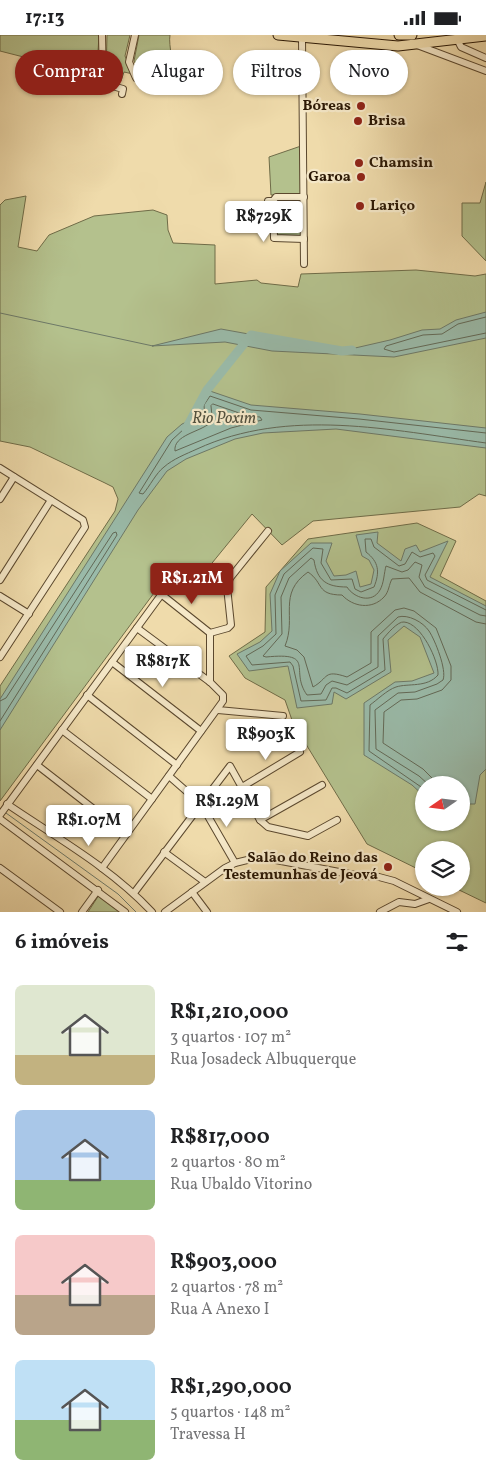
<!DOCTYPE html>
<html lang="pt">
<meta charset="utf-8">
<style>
body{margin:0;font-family:Vollkorn,serif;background:#f2f2f2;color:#202124;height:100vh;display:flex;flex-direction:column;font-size:19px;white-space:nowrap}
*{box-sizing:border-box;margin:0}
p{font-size:16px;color:#757577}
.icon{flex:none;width:28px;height:28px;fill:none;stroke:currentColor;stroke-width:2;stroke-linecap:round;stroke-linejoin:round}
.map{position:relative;height:877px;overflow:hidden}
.side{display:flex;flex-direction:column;background:#fff;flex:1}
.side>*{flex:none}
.hud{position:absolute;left:15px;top:15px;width:456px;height:45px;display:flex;gap:10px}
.needle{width:32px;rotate:256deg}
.tools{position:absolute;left:415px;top:741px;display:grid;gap:10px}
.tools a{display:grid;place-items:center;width:55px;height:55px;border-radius:50%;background:#fff;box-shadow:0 1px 4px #0004;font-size:25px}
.price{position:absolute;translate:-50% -42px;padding:0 11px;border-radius:5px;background:#fff;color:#222;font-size:16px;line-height:32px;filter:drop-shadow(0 1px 2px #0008)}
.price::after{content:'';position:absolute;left:50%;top:30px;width:15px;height:11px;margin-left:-8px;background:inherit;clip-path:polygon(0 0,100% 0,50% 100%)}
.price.current{background:#8f2418;color:#fff}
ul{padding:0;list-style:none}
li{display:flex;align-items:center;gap:15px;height:125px;padding:0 15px}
li span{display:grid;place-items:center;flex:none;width:140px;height:100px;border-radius:8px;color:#555}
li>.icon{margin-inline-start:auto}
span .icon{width:60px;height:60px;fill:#fffc;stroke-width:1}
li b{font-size:21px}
h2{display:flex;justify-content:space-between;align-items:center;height:60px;padding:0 15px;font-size:21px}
.tag{padding:0 18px;border-radius:22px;background:#fff;box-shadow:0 1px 4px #0004;font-size:18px;line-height:45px}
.tag.current{background:#8f2418;color:#fff}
.status{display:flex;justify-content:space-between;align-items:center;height:35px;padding:0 25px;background:#fff;direction:ltr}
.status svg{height:14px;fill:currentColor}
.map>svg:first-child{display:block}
</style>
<div class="status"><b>17:13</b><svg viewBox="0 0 49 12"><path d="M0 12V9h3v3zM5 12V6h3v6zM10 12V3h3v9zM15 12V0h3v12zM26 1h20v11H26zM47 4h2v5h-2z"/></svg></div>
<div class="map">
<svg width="486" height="877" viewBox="0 0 486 877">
<rect width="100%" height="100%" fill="#efdbab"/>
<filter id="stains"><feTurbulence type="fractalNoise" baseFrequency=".004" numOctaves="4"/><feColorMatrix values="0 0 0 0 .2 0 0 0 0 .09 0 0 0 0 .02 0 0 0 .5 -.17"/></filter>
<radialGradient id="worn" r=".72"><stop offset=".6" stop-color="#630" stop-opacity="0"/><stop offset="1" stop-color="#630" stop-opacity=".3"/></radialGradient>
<g fill="#b4c18d" stroke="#6f6c48" fill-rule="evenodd">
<path d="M0,0H99L96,50L51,29L0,16Z"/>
<path d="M107,0H130L125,21L133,39L124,37L121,46L113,47L106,44Z"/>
<path d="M139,0H170C168,10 175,33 172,39L137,31L134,26Z"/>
<path d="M301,111V160H271L269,122Z"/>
<path d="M486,147V226L462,201V168H480Z"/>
<path d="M26,161L18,212L37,216L49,200L94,181L153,175L167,180L168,195L173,208L215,210V249L257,245L261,248L298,252L301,239L416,235L475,241L486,239V461L479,459L460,472L313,486L282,510L252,479L208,533C193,537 188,522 171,535L0,766V651L115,476L118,464L113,452L105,448L30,412L0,406V170L5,165Z"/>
<path d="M276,167H302L301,201H277Z"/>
<path d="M417,488L456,506L440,541L486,566V868L455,853L461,852V815H424V837L367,809L293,688L285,665L245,643L229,621L265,597L266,552L308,504ZM424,750H461V788H424Z"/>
<path d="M99,860L121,877H88Z"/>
</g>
<g fill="#9abbaa" stroke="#6d7968">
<path d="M486,277V303L394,322L272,316L225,307L152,311L221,294L342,316L390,305L422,295L440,294L456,285Z"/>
<path d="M207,355L251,370L360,379L486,393V413L336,394L263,398L235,404L186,424L167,436L138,475L0,695V664L167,402L182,389L201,381L198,370Z"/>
<path d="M378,497L377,508L401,526L405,514L416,510L420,517L448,506L430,542L486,571V734L480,740L475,769H461V750H424V761L412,750L364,720V668L395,647L412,646L434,638L420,602L404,591L388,605L391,637L346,664L334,657L332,669L297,673L288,631L249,636L237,619L260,607L272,596L270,559L280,536L311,508H332L326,526L334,541L346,540L356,536L360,552L371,549L374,535L369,525L362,521L356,500Z"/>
</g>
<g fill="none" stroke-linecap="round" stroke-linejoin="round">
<g stroke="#626957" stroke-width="1">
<path d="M486,282L458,289L442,299L423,300L386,311L384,314L394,317L486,298"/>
<path d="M213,369L248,381L260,382L262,385L231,393L175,416C173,400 200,397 210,388L212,381L211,371Z"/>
<path d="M486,398L359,384L251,375L210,361L204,370L205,384L185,393L172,405L139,458L143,459C150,451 156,438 164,432C173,424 186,419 197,414C288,372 391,395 486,408"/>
<path d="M0,666L6,663L113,498L116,497L117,500L0,686"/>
<path d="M429,750L419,741L376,714L375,675L398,658L415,657L437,649L443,645C447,635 435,605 429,596C423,587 408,579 398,582L378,601V632L347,650L332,646L326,650L321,659L307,660C289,635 317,617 266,622L263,621L282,599L281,562L289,543L311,523L314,525C317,546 327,552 347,552C354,563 372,569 380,555C384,548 384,538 386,531L402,537L408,535L415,527L422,530L419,542L425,552L480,580L486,581"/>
<path d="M439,750L423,734L383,708L384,677L401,665L417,664L442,655L451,645V631L436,593L414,576L404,573L395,575L371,597V628L347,642C323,634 329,643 313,652L304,622L297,615L285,611C297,582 277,559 308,537C324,548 316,560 342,560C353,572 372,575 384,562C389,557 389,549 392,544L409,543L420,557L476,587L486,589"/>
<path d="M424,754L369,716L370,670C377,665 387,655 396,652C408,648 427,653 438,640C439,626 421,588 404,587C398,586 387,599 383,604L385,635L347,658L336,653H332L326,665L301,666L293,631L290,627L252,630L246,621L263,611L276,599L275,560L284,539L313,513L323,514L321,528L331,545L352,544L355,554L361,557L374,552C380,537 379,527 366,517L365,504H371L374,512L399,531L405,529L412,517L420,522L433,518L435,521L425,540L427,545L486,575"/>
</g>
<g stroke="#6d7968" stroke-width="1">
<path d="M0,278L153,311"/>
<path d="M6,778L118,859L136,877"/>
</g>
<path stroke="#9abbaa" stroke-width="9" d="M186,394L207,355L251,300L342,316L352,315"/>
<g stroke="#5b482e" stroke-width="8">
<g id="minor">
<path d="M102,0L103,45L105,49L123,54L122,59"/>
<path d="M135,0L129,27L136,43"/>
<path d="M302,3L304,229"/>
<path d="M457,4L461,12L486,23"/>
<path d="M417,10L486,36"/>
<path d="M268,166H273L276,162H304"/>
<path d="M273,166L274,203L304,204"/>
<path d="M0,433L83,485L85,492L0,622"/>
<path d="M0,464L14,442"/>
<path d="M0,545L51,465"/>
<path d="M161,559L210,598"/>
<path d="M0,561L29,579"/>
<path d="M210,598L228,593L231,590L227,552L230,543L268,496"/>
<path d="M112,627L201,696"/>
<path d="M210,647V598"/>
<path d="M87,660L177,730"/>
<path d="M218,675L283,681"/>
<path d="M62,695L152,764"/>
<path d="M37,730L126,799"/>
<path d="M169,741L201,769L235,828"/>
<path d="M242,752L300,717"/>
<path d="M7,769C57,803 111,833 152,877"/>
<path d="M0,780L180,534"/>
<path d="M0,784L125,877"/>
<path d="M260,785L322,750"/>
<path d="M164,817L205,847"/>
<path d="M0,833L60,877"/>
<path d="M102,833L223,666V660L210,647L137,593"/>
<path d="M192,857L207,877"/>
<path d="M134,858L230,731L260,785L268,792L308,801L337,785"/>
<path d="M82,877L98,855"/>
<path d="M165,877L225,833L235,828L260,822L355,840L379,842L394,846L457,877"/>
<path d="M380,877L399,867L415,869L429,864"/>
</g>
</g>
<g stroke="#2a1704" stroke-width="11">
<g id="major">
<path d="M278,0L398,11L486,1"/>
<path d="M399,0H412"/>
</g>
</g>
<use href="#minor" stroke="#f5e8c8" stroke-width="6"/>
<use href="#major" stroke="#efdbab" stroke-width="9"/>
</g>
<g fill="#8f2418" stroke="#f5e8c8" stroke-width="2">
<circle cx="361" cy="71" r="5"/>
<circle cx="358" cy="86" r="5"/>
<circle cx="359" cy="128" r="5"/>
<circle cx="361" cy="142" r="5"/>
<circle cx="360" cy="171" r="5"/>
<circle cx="388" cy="832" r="5"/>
</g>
<g text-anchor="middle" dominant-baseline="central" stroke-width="4.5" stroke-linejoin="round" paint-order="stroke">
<g font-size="15" font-weight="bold" fill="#2a1704" stroke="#f5e8c8" text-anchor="end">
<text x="351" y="71">Bóreas</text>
<text x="368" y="86" text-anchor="start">Brisa</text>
<text x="369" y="128" text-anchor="start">Chamsin</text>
<text x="351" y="142">Garoa</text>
<text x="370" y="171" text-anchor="start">Lariço</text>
<text x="378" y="823">Salão do Reino das<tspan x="378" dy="17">Testemunhas de Jeová</tspan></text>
</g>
<g font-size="16" font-style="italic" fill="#51503e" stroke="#f5e8c8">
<text x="224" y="384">Rio Poxim</text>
</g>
</g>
<rect width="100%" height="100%" filter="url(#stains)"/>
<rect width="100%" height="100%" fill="url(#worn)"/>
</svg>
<div class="tools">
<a><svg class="needle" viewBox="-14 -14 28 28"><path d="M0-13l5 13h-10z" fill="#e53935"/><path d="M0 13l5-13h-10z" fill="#757577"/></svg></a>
<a><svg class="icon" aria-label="layers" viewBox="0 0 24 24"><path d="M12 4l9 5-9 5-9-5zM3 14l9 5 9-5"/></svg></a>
</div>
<b class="price" style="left:264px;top:208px">R$729K</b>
<b class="price current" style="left:192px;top:570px">R$1.21M</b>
<b class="price" style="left:163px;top:653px">R$817K</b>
<b class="price" style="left:266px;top:726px">R$903K</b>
<b class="price" style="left:227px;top:793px">R$1.29M</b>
<b class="price" style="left:89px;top:812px">R$1.07M</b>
<div class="hud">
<a class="tag current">Comprar</a>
<a class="tag">Alugar</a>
<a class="tag">Filtros</a>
<a class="tag">Novo</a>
</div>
</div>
<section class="side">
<h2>6 imóveis<svg class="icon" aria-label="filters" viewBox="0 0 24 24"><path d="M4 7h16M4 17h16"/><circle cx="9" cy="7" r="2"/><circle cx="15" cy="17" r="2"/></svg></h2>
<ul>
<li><span style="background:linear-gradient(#dfe7d0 70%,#c2b280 0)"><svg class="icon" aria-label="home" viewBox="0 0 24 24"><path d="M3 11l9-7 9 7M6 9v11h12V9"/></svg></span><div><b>R$1,210,000</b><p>3 quartos · 107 m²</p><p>Rua Josadeck Albuquerque</p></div></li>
<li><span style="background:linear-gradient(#a9c7e8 70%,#8fb573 0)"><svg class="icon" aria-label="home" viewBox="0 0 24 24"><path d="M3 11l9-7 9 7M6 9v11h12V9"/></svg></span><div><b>R$817,000</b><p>2 quartos · 80 m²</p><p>Rua Ubaldo Vitorino</p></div></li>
<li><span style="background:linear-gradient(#f6c9c9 60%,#b9a48a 0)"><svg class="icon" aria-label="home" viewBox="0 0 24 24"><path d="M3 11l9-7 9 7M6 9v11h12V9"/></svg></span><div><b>R$903,000</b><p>2 quartos · 78 m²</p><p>Rua A Anexo I</p></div></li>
<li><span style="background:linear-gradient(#bfe0f5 60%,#8fb573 0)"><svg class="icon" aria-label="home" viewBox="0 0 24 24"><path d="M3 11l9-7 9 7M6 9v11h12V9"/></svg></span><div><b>R$1,290,000</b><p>5 quartos · 148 m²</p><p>Travessa H</p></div></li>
</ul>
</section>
